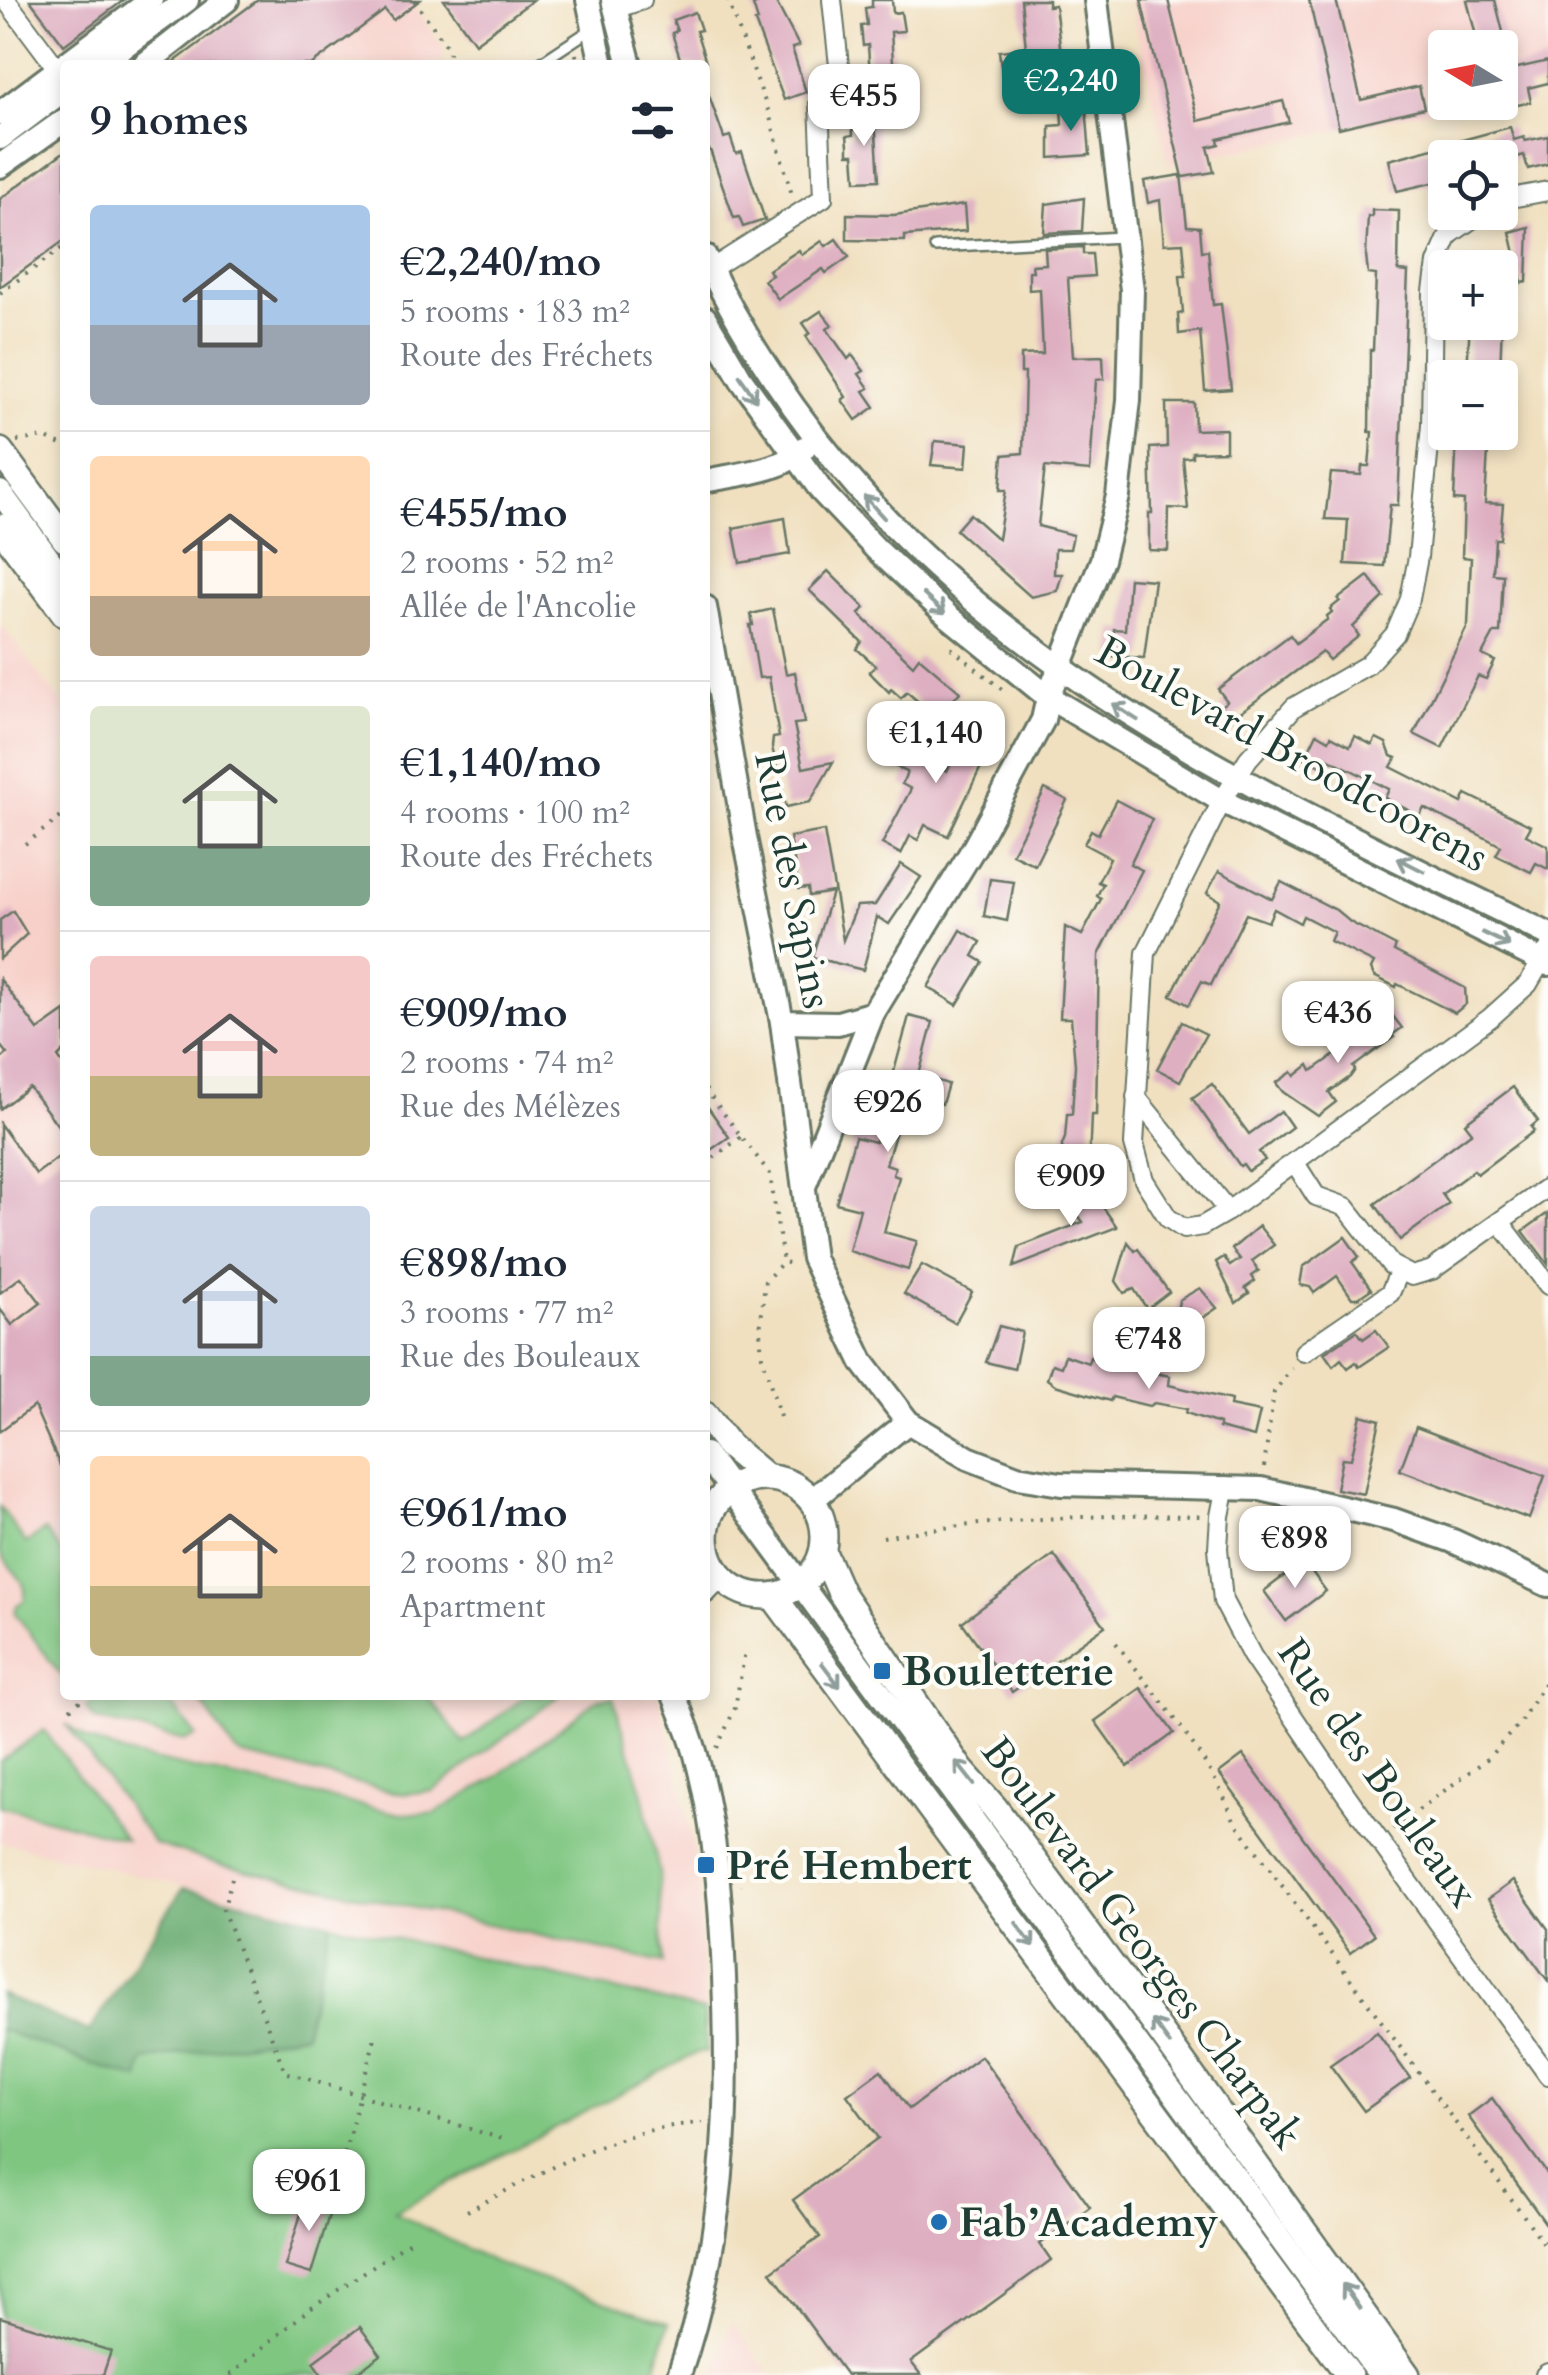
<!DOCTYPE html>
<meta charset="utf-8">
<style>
body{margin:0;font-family:Cardo,serif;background:#f2f2f3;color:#1f2937;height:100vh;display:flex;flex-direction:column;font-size:38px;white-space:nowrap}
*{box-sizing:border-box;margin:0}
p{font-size:32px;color:#747a83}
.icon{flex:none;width:55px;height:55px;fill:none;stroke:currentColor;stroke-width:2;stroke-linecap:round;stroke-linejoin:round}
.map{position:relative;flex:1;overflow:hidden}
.side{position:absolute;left:60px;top:60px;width:650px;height:1640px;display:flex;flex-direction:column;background:#fff;border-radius:10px;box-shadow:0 5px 15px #0003}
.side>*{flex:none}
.needle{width:65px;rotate:280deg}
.tools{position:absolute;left:1428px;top:30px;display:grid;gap:20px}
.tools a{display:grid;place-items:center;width:90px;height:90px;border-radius:10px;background:#fff;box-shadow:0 5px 15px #0003;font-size:50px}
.price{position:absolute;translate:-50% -85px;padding:0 22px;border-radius:20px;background:#fff;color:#222;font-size:32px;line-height:65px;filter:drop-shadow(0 2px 5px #0008)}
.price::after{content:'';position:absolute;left:50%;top:60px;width:30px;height:22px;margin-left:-15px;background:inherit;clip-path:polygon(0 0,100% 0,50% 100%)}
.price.selected{background:#0f766e;color:#fff}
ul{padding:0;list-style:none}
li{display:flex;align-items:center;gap:30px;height:250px;padding:0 30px}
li+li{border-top:2px solid #e0e1e3}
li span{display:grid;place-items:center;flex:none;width:280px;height:200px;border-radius:10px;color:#555}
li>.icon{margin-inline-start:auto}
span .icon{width:120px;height:120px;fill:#fffc;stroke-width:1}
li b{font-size:42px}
h2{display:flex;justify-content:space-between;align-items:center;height:120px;padding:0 30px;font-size:42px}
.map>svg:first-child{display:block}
</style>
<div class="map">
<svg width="1548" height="2375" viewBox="0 0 1548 2375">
<rect width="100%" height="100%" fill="#fdfcf7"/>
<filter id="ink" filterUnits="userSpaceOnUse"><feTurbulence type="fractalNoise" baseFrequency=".01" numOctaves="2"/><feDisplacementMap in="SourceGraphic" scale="20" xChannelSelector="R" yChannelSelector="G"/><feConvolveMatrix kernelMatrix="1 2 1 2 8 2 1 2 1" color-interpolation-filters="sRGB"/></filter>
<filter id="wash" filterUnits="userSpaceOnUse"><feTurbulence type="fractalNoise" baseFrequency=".0048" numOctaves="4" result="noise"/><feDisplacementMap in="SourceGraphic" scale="40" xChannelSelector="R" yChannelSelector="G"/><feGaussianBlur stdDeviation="2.25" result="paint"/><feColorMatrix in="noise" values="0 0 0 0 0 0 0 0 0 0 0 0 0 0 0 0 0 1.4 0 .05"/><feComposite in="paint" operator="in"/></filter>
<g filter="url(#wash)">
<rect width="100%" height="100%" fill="#f0e0c0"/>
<g fill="#f7d0c9">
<path d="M256,0H410L444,49L442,65H176L174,62Z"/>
<path d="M1129,0H1548V84L1500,95V48H1445V102L1463,103L1169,165Z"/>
<path d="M0,624L65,707V1695H663L660,1700L689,1822L697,1870L704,2011L0,1842Z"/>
<path d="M732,2321V2322L771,2375H715Z"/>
</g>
<g fill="#7fc681" stroke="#4f825a" stroke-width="2.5">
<path d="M0,1507L26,1543L45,1530L65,1558V1681L15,1613L17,1605L24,1601C31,1578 5,1569 0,1550C0,1538 0,1520 0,1507Z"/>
<path d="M101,1695H164L196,1736L185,1741L95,1720L86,1707Z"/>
<path d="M196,1695H427L464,1743L527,1695L559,1696L433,1791L403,1794L241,1755L234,1750Z"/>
<path d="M613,1697L643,1794L659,1872L663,1963L226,1866L154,1844L66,1724L88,1740L125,1754L401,1814L435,1813L494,1779L598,1699Z"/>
<path d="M44,1730L125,1839L0,1806V1761Z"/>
<path d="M331,1923L704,2011L707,2052H699L394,2212L500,2265L669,2323L653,2375H0V2029L94,2065L139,2078L143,2060L304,2034Z"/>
</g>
<path fill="#67ab6f" stroke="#437452" stroke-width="2.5" d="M183,1888L331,1923L304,2033L143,2060L139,2079L94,2065L0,2029V1994L89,2032Z"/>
<g id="blocks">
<g fill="#deafc1">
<path d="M30,0H124L64,45Z"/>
<path d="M258,0H420L393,20L385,10L311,65H170Z"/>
<path d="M444,0H533L475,43Z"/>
<path d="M767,0H775L799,46L792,48L806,92L784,100L755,22L758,21L753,5Z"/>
<path d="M872,0H892L893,13L901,12L904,31L891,32L896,106L872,108L868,45L863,46L861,26L867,25L865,8L872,7Z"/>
<path d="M1021,0H1048V6L1055,5L1062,62L1071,61L1073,87L1021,92V98L1005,99L999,51L1026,48Z"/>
<path d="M1141,0H1168L1198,121L1283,101L1289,122L1218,139L1219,144L1208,147L1214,172L1183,177Z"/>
<path d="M1309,0H1336L1361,100L1419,86L1424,108L1339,128Z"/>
<path d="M1467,0H1495L1507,48H1479Z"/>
<path d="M695,12L701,30L696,31L707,65H682L672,33L677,31L673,20Z"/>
<path d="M1548,61V83L1528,88L1531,102L1500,109V72Z"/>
<path d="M707,90L724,138L730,136L736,154L742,152L765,220L743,227L739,217L734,218L710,150L705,151Z"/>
<path d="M1086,105L1090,155L1050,158V126L1062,125L1061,107Z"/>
<path d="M875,117L879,180L856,181L854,154H848V145L847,136L853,135L852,118Z"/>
<path d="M1510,127L1514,140L1524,137L1525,141L1548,136V164L1528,169L1524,155L1500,162V158H1445V180L1397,191L1389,160Z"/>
<path d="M65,151V240L0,287V199Z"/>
<path d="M1181,175L1187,226L1200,227L1202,251L1208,250L1213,305L1221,304L1231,389L1205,391L1200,331L1179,334L1178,314L1183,313L1180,276H1186L1183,243L1164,244L1160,200L1148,203L1144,181Z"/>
<path d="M1084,198L1082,231L1044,233L1046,204Z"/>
<path d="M964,205L966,231L905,236V241L847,240V214L894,215Z"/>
<path d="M1372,210L1399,211L1398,271L1408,272L1398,505H1390L1384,566L1345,564L1348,520L1325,519L1331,473L1361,475L1362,466H1369L1372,432H1369L1370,350H1373L1376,275L1368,274L1366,255L1368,216L1372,217Z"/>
<path d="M1529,227L1527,282L1522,283L1510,232Z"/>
<path d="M836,239L849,257L826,273L823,269L778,299L764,280L772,275L769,270L799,250L802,255L822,241L826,246Z"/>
<path d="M1083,247V254H1092L1094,276L1068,278L1073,357L1103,356L1104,379L1096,380L1090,471L1045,467L1038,526L1073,535L1070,549H1055L1054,574H1062L1057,591L1031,597L956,530L970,514L998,539L1006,490H1000L1003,455L1023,453L1025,373H1021V355L1043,354L1040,289L1029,290V271H1033L1032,265L1046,264L1045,249Z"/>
<path d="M821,311L832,325L827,329L848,359L852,355L864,371L859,374L869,388L864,391L875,407L856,420L842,400L846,397L806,336L810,333L803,323Z"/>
<path d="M1470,322H1502L1500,372L1467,371Z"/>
<path d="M1166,403H1194L1195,430L1226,429V451L1192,452V457L1183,458L1188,509L1169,508L1168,551L1149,550V513H1152L1150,448L1167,447Z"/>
<path d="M1457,432H1489L1485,503L1503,504L1500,539H1495L1493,574L1503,575L1500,633H1494L1482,655L1495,661L1486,679L1478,676L1442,748L1414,734L1468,625L1471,558L1462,557L1464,501L1454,500Z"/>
<path d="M935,441L968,444L966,468L931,465Z"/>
<path d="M785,518L790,554L740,563L733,528Z"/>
<path d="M828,571L865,608L859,614L913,665L919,657L960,692L937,718L907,692L901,698L891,689L889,692L869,672L876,666L857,649L862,642L809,590Z"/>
<path d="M1368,576L1384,597L1353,627L1359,636L1329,660L1322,652L1231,719L1221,706L1227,701L1218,689L1290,635L1296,643L1328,619L1327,616L1332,612L1330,609L1340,601L1338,599Z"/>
<path d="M1129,578L1154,580L1144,658L1112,656L1114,629L1125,630Z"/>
<path d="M773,609L786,674L795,672L804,723L794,724L803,768L833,762L810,802L786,807L772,747L773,738L779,737L769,677L759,678L750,625H753L751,614Z"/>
<path d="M974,718L998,731L948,836L925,825L918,840L910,836L901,854L882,844L911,789L902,784L907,772L880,759L890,743L947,771Z"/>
<path d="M1317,733L1329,740L1331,736L1350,746L1355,736L1372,745L1376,738L1386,743L1391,756L1396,758L1391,767L1462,803L1466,794L1531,826L1526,835L1548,846V869L1536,863L1531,872L1496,855L1501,846L1478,834L1424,808L1420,816L1385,798L1389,789L1325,757L1321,766L1305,758Z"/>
<path d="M1045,789L1067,800L1035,865L1012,854Z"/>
<path d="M1116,800L1152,819L1130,864L1142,870L1099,955L1096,1115H1091L1089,1164L1063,1163L1062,1145L1065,1138L1067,1114H1072L1075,1065L1071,1018H1060L1065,927L1082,935L1101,899L1097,896L1103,884L1098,882L1110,858L1084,844L1091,830L1098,834Z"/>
<path d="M824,831L843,940L857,906L875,905L901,864L921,877L889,924L877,917L863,970L812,957L832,892L809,896L808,888L799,889L790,837Z"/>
<path d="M1219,871L1272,899L1281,882L1336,910L1350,922L1396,946L1394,951L1465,988L1466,1004L1455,1013L1397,984L1396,987L1374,976L1371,969L1374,963L1330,941L1334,932L1303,916L1300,923L1274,909L1268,922L1246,914L1211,985L1202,981L1189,1005L1171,995L1220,901L1207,893Z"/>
<path d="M990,879L1014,882L1007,921L984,916Z"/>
<path d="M13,911L27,934L0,959V920Z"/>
<path d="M961,930L981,942L973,956L983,962L957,1005L928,987Z"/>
<path d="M0,979L38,1030L65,1011V1050L58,1057L65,1067V1135L29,1087L0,1109V1060L7,1054L0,1045Z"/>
<path d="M1389,1011L1402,1028L1392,1035L1394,1037L1353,1067L1355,1070L1350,1077L1329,1092L1336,1102L1318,1116L1283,1092L1276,1083L1292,1072L1295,1076L1309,1065L1312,1071L1349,1045L1344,1038Z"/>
<path d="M909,1016L933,1022L919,1075L948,1084L942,1104L915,1096L907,1125L899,1122L886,1164L895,1167L893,1175L899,1177L884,1232L917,1241L908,1270L849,1251L860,1209L836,1203L855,1137L875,1142Z"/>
<path d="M1182,1022L1206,1034L1180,1081L1157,1069Z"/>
<path d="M1212,1084L1249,1134L1281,1111L1292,1127L1259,1152L1265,1160L1248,1171L1243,1164L1240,1166L1192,1098Z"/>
<path d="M1513,1087L1538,1121L1531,1127L1534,1131L1477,1174L1474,1170L1442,1194L1449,1204L1400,1240L1375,1204L1472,1132L1465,1123Z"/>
<path d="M705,1103L729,1137L705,1154Z"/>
<path d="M0,1124L36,1174L65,1152V1477L34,1406L0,1431V1309L12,1325L41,1303L21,1277L0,1293Z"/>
<path d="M1088,1186L1117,1227L1014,1267L1019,1247L1083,1222L1068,1201Z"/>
<path d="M1548,1213V1264L1523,1231Z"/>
<path d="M1259,1226L1274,1245L1252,1261L1259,1271L1252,1276L1255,1281L1245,1288L1249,1293L1236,1303L1216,1262L1224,1257L1230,1266L1240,1259L1232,1249Z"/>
<path d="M1345,1237L1359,1257L1352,1262L1371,1289L1358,1298H1352L1337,1276L1314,1293L1310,1287L1300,1285L1303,1267Z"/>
<path d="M1128,1242L1135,1251L1138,1249L1169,1292L1147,1309L1134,1289L1124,1293L1116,1281Z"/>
<path d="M922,1265L972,1292L955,1323L904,1294Z"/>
<path d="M1200,1288L1217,1308L1188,1328L1177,1313L1179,1300Z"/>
<path d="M999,1326L1022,1332L1014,1369L986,1362Z"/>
<path d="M1376,1330L1389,1347L1359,1367L1356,1362L1348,1368L1341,1359L1333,1366L1324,1353L1357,1331L1363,1339Z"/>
<path d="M1065,1355L1088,1363L1090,1357L1125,1370V1367L1170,1376L1169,1385L1231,1400L1230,1406L1260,1412L1254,1437L1219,1428V1424L1186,1413L1187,1409L1154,1403L1149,1406L1112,1397L1110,1401L1055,1385L1047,1379L1052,1364L1061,1367Z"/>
<path d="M1361,1415L1380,1420L1364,1494L1336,1489L1342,1458L1351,1459Z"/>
<path d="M1416,1427L1545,1476L1529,1519L1400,1470Z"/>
<path d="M1054,1555L1105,1626L1012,1692L962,1622Z"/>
<path d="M1304,1561L1326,1591L1286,1621L1264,1591Z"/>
<path d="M1141,1688L1174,1733L1128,1767L1095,1721Z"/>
<path d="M1243,1755L1374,1935L1350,1953L1219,1773Z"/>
<path d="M1513,1881L1548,1929V1981L1488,1899Z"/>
<path d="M1377,2032L1410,2078L1364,2111L1330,2065Z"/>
<path d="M981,2056L1090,2207L1040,2244L1051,2260L911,2362L921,2375H846L771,2272L820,2237L793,2200L878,2138L847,2095L881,2070L909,2109Z"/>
<path d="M1492,2098L1548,2175V2227L1468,2116Z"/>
<path d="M307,2194L333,2202L311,2274L285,2266Z"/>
<path d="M0,2317L111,2351L103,2375H0Z"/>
<path d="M360,2327L381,2355L354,2375H322L313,2362Z"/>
</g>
</g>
</g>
<g filter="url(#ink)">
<use href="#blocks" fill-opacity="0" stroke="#687665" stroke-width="2.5"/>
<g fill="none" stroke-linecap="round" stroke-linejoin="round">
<g stroke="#687665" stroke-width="14">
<g id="service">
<path d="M537,65L593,28"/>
<path d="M935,247L1122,237"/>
</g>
</g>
<g stroke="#687665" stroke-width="22">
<g id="minor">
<path d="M6,0L65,79"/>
<path d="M615,9L642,0"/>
<path d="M1500,200L1548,191"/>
<path d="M1482,212L1449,235L1437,263L1433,291L1431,426L1418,557L1410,599L1395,634L1367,665L1294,707L1248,759L1222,801L1146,953L1134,1144L1144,1180L1168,1218L1184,1229L1202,1226L1228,1211L1490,1018L1528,984L1548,950"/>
<path d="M711,269L823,198L819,103L842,94L832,0"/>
<path d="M1136,1097L1228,1211"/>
<path d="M1295,1163L1316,1196L1346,1207L1391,1265L1412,1276L1432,1270L1548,1187"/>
<path d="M1500,1222L1548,1285"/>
<path d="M1304,1352L1390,1293L1400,1270"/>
<path d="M1226,1486L1220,1516L1218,1548L1223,1601L1252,1656L1347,1796L1548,2075"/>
<path d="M1545,2375L1548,2373"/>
</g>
</g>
<g stroke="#687665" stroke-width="28">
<g id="tertiary">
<path d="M588,0L602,65"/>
<path d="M613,0L630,65"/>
<path d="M98,65L187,0"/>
<path d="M144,65L227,0"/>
<path d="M0,113L151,0"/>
<path d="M0,138L65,89"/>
<path d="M0,166L65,120"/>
<path d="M705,256C729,309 759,358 793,406C981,671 1265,794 1548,934"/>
<path d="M705,318L741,379L823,493L876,549L948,616L1048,697L1222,801L1548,964"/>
<path d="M705,481C736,474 782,472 804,448"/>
<path d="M0,492L65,581"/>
<path d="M705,607L745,837L782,1022L813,1258L863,1363L908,1422L968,1458L1017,1477L1061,1484L1261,1489L1394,1520L1453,1541L1548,1585"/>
<path d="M782,1022L838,1023L873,1013"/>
<path d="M805,1184L873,1013L975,846L1043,720L1048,697L1102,560L1118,496L1129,400L1132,290L1096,0"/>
<path d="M705,1454L1380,2375"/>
<path d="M812,1500L908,1422"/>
<path d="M705,1591L720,1575"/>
<path d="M674,1695C682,1716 692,1737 697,1759C716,1831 721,1904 724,1977C730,2113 724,2245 679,2375"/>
</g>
</g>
<g stroke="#687665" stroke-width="30">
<g id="secondary">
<path d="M0,451L65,539"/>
<path d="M0,527L65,614"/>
<path d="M705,1415L729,1446L766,1477"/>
<circle cx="765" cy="1537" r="59"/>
<path d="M823,1552L841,1593L961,1770L994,1807L1144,2009L1407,2375"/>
<path d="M773,1596L1349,2375"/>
</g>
</g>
<g stroke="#687665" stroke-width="4" stroke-dasharray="2.5 8" stroke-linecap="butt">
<path d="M414,0L449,49L448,65"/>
<path d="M728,0L768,110L792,195"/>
<path d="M576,54L578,65"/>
<path d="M0,293L65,246"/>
<path d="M17,441L44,437L65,447"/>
<path d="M951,648L1005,692"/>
<path d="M25,844L65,814"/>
<path d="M705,1089L770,1174L783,1262"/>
<path d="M705,1164L741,1137"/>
<path d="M705,1220L711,1227"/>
<path d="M780,1417L762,1356L760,1331L765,1281L783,1262L793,1264"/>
<path d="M1264,1467L1274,1392L1292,1368"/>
<path d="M883,1537C988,1519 1096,1514 1202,1516"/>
<path d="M1116,1643C1159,1699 1208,1754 1234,1820L1548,2249"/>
<path d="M70,1709L87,1695"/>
<path d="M717,1748L735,1708L745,1651"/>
<path d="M1393,1829L1487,1759L1519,1724L1548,1677"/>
<path d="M739,1865L741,1886"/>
<path d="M232,1878L223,1910L285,2072L506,2140"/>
<path d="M339,2174L375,2038"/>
<path d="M467,2211C542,2173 616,2127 702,2123"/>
<path d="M230,2375L303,2314L411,2240"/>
</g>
<use href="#service" stroke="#fff" stroke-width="9"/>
<use href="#minor" stroke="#fff" stroke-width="18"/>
<use href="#tertiary" stroke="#fff" stroke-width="22"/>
<use href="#secondary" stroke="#fff" stroke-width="25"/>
</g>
<defs><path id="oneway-shaft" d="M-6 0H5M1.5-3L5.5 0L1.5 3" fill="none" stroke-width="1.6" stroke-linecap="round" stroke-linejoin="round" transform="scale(2.5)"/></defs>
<g stroke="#8f9e9a">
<use href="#oneway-shaft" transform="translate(748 388) rotate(56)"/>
<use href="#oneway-shaft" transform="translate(874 507) rotate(-132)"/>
<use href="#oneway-shaft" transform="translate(934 604) rotate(43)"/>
<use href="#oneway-shaft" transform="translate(1125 712) rotate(-147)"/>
<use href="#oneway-shaft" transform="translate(1411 865) rotate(-153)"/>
<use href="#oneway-shaft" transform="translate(1496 939) rotate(26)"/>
<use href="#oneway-shaft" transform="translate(831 1675) rotate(53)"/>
<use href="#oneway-shaft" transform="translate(965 1773) rotate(-128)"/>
<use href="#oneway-shaft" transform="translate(1025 1935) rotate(54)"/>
<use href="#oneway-shaft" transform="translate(1161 2032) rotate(-126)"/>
<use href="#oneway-shaft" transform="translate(1351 2296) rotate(-125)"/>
</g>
</g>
<g fill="#1f6fb2" stroke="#fdfcf7" stroke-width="4">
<rect x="872" y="1661" width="20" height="20" rx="5"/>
<rect x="696" y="1855" width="20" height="20" rx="5"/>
<circle cx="939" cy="2222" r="10"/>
</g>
<g text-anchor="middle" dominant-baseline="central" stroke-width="8" stroke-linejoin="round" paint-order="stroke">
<g font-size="42" fill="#1f3d34" stroke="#fdfcf7">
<text transform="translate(1292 754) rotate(29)">Boulevard Broodcoorens</text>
<text transform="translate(793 880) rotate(79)">Rue des Sapins</text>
<text transform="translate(1378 1773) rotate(55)">Rue des Bouleaux</text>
<text transform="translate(1142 1943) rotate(53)">Boulevard Georges Charpak</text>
</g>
<g font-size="42" font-weight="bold" fill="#1f3d34" stroke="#fdfcf7" text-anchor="start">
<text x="902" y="1671">Bouletterie</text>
<text x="726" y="1865">Pré Hembert</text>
<text x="959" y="2222">Fab’Academy</text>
</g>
</g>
</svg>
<div class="tools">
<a><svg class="needle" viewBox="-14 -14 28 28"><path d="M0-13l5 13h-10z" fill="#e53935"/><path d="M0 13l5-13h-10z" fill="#747a83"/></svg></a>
<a><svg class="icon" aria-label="locate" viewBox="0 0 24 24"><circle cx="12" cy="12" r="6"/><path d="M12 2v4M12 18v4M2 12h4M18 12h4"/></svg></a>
<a>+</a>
<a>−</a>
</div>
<b class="price selected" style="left:1071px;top:134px">€2,240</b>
<b class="price" style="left:864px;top:149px">€455</b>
<b class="price" style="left:936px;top:786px">€1,140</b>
<b class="price" style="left:1338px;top:1066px">€436</b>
<b class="price" style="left:888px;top:1155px">€926</b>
<b class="price" style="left:1071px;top:1229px">€909</b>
<b class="price" style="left:1149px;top:1392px">€748</b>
<b class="price" style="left:1295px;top:1591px">€898</b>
<b class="price" style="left:309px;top:2234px">€961</b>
<section class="side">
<h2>9 homes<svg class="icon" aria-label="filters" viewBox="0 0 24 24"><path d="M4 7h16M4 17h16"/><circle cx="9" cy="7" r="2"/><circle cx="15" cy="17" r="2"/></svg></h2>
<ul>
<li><span style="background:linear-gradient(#a9c7e8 60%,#9aa5b1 0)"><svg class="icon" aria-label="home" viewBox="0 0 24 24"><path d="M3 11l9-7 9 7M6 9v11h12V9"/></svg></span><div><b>€2,240/mo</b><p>5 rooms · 183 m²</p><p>Route des Fréchets</p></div></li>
<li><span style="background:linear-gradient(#ffd9b3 70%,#b9a48a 0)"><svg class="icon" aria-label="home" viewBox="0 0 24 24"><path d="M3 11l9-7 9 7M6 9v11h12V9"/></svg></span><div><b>€455/mo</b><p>2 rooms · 52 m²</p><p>Allée de l'Ancolie</p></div></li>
<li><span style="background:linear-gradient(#dfe7d0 70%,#7fa58c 0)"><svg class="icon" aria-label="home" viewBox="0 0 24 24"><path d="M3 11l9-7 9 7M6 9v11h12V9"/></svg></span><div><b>€1,140/mo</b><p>4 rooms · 100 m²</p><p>Route des Fréchets</p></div></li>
<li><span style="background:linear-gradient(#f6c9c9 60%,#c2b280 0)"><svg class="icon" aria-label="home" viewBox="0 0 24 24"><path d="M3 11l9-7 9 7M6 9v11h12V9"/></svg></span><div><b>€909/mo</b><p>2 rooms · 74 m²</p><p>Rue des Mélèzes</p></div></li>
<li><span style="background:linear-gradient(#c9d6e8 75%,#7fa58c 0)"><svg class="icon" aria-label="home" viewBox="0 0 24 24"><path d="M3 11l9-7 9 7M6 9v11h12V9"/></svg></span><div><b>€898/mo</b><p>3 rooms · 77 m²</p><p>Rue des Bouleaux</p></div></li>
<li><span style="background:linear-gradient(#ffd9b3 65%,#c2b280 0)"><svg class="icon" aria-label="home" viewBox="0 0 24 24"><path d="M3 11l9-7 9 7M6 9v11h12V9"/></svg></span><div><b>€961/mo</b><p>2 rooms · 80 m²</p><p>Apartment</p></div></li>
</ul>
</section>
</div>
